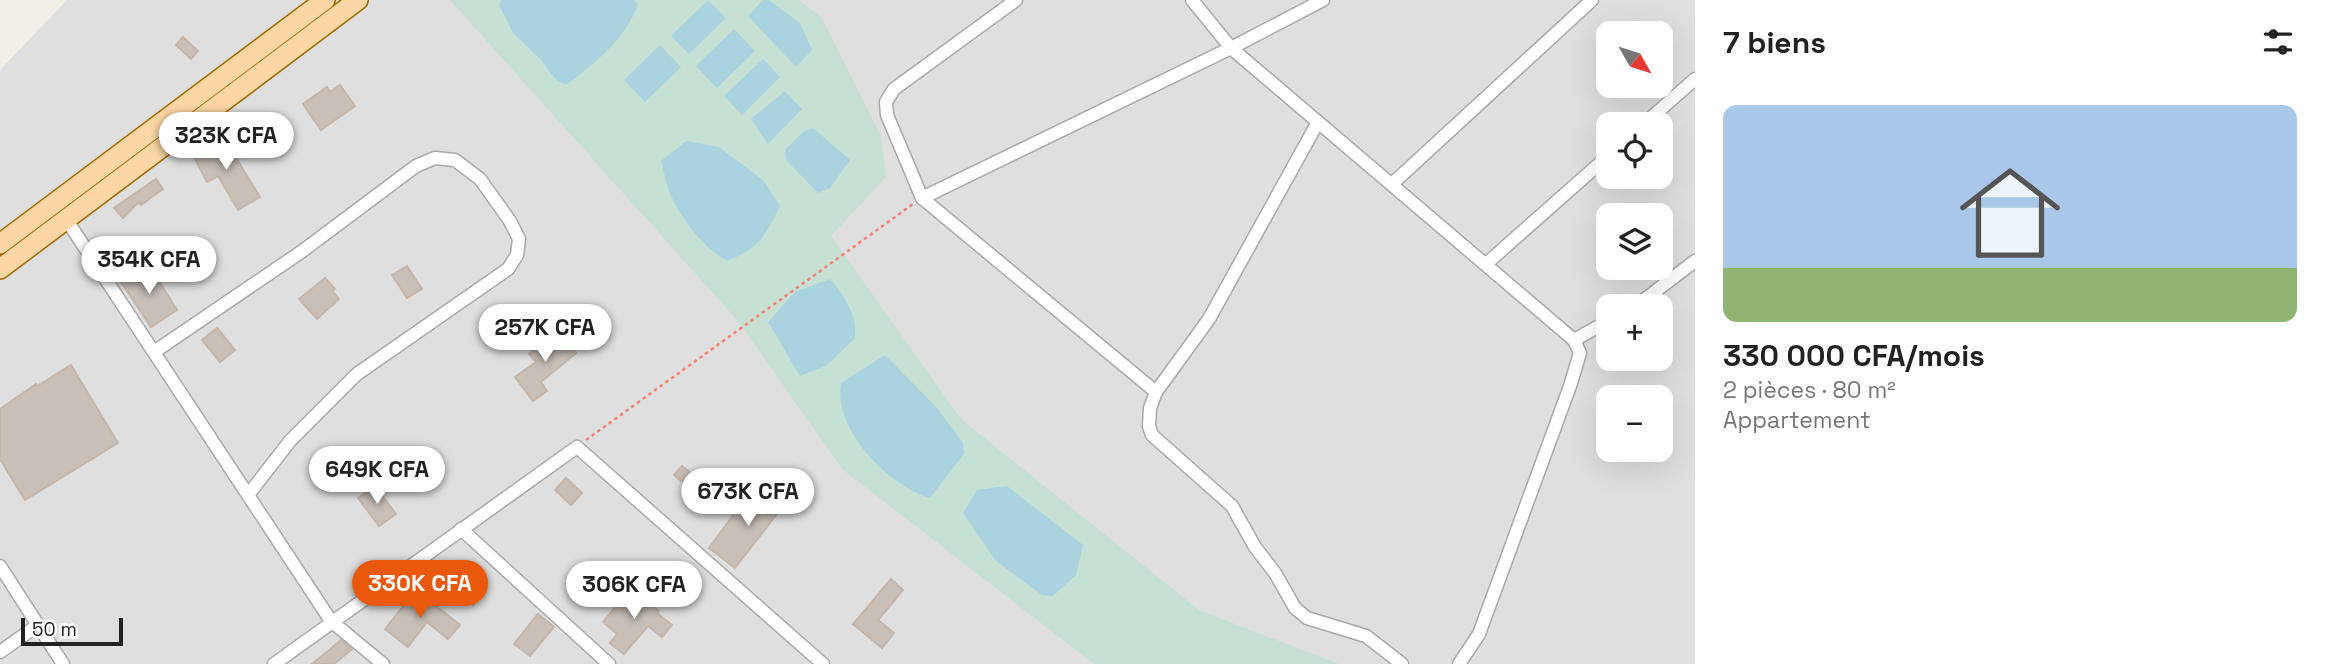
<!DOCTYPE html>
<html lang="fr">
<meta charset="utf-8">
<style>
body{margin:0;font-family:"Space Grotesk",sans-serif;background:#f6f6f6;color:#222;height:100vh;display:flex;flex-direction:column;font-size:26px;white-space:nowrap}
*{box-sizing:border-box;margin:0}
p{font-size:23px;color:#767676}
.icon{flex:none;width:38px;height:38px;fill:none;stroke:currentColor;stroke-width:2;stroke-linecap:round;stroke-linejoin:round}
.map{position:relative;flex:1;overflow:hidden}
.side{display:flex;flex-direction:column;background:#fff;width:630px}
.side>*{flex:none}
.needle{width:46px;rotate:129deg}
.tools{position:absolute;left:1596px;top:21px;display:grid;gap:14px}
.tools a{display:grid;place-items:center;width:77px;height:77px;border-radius:14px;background:#fff;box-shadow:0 7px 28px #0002;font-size:35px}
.scale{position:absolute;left:21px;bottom:18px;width:102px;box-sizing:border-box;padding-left:7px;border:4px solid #222;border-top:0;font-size:19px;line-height:24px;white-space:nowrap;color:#222;-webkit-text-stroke:5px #fff;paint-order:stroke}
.price{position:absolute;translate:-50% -60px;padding:0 16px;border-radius:24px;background:#fff;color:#222;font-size:23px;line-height:46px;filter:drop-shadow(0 2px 4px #0008)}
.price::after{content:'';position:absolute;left:50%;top:42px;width:21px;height:16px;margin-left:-10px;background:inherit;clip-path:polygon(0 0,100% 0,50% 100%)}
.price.current{background:#ea580c;color:#fff}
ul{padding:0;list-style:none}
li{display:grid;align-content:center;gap:14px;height:371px;padding:0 28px}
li+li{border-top:2px solid #e0e0e0}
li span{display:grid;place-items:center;height:217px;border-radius:14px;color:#555}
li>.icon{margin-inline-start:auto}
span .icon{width:126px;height:126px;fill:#fffc;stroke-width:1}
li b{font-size:30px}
h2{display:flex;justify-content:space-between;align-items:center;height:84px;padding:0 28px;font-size:30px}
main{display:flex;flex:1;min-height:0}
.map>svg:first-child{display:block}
</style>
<main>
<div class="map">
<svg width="1695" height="664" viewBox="0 0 1695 664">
<rect width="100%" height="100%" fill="#f2efe9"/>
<path fill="#e0dfdf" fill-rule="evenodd" d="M67,0H1695V664H0V70ZM1608,33H1661V86H1608ZM1608,124H1661V177H1608ZM1608,215H1661V268H1608ZM1608,306H1661V359H1608ZM1608,397H1661V450H1608Z"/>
<path fill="#c6e0d4" d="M450,0H799L822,18L881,136L886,177L831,236L962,420L1199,610L1339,664H1094L842,469L738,321Z"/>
<g fill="#aad3df">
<path d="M501,0H634L638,4C626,39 595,63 566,85L556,80L541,60L513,33L499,5Z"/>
<path d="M708,0L726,18L689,54L671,36Z"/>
<path d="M763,0H769L800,23L812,50L796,67L748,16Z"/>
<path d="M734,29L755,51L717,88L696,66Z"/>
<path d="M660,45L681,67L645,102L624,80Z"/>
<path d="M763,59L780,77L742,115L724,96Z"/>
<path d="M785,91L802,109L768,144L751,119Z"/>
<path d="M813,128L850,160L830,188L818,193L786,160L785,150L803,132Z"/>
<path d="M686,141L719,147L764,181L780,206C765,236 760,248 727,261C704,249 677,214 668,188C665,180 664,170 661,161Z"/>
<path d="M830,279C845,297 857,314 855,338L826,366L800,376L768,322L795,292Z"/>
<path d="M885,355L938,409L963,443L964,454L930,498C888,486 833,429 841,383Z"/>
<path d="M1007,486L1083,545L1076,575L1053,596L1042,595L995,560L963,513L977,490Z"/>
</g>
<g fill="#c7bfb8" stroke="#c4b6ab" stroke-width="2">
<path d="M183,37L198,51L191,59L176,45Z"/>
<path d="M340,85L355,106L321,130L303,104L327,87L330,92Z"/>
<path d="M223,137L260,197L238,210L218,176L207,182L192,154Z"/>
<path d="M156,179L163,189L141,205L139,202L123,218L114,208Z"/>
<path d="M148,264L177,310L151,327L121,282Z"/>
<path d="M407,266L422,289L407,298L392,275Z"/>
<path d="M325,278L335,289L332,291L339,299L317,319L299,299Z"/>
<path d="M217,328L235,350L220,362L202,340Z"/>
<path d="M558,331L576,353L541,382L547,391L533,401L515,377L536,362L529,354Z"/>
<path d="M71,365L118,443L25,500L0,459V409L36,384L37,386Z"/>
<path d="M682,466L704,484L696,493L674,475Z"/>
<path d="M566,478L582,493L571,505L555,490Z"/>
<path d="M775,485L790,497L735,568L709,548L740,506L751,515Z"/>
<path d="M375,486L396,514L379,526L358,498Z"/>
<path d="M454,563L486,589L473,605L440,579Z"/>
<path d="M891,579L903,590L878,620L894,633L882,648L853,624Z"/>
<path d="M416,590L460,625L448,639L427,622L408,647L385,629Z"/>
<path d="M630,590L659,611L657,613L672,625L662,637L648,626L624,654L610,643L617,634L603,622Z"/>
<path d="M538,614L554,627L530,656L514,644Z"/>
<path d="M341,640L352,649L334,664H312Z"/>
</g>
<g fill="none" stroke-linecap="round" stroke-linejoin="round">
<g stroke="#a9a9a9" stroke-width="15">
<g id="minor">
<path d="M1016,0L894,89L886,102L887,115L922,198L1156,392"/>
<path d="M1192,0L1231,48L1574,340L1580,353L1570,386L1479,634L1459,664"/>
<path d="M1318,122L1209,319L1156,392L1150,408L1149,426L1152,435L1232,506L1255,547L1275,573L1295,608L1307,618L1366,636L1402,664"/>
<path d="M1644,124L1695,79"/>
<path d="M1392,184L1592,0"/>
<path d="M922,198L1231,48L1323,0"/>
<path d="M66,219L331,621L383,664"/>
<path d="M1486,264L1608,156"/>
<path d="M1636,306L1695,261"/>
<path d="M1574,340L1608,321"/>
<path d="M154,352L301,252L416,166L435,158L455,160L480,179L510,221L519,239L517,255L508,269L357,374L290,441L248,495"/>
<path d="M461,529L609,664"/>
<path d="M0,566L63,664"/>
<path d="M0,652L38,625"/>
<path d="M274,664L577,447L823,664"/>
</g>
</g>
<g stroke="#a06b00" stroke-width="22">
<g id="primary">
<path d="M0,244L325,0"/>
<path d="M0,269L358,0"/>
</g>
</g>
<path stroke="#fa8072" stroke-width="2.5" stroke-dasharray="3.5 3.5" stroke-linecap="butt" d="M586,440L913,204"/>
<use href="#minor" stroke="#fff" stroke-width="12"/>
<use href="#primary" stroke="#fcd6a4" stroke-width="19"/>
</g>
</svg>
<div class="tools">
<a><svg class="needle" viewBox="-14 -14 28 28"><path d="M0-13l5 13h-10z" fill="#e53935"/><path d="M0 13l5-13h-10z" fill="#767676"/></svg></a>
<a><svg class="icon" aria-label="locate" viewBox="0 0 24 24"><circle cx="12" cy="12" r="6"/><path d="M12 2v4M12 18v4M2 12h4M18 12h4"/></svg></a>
<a><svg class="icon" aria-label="layers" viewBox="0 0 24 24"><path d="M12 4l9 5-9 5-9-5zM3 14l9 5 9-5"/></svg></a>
<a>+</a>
<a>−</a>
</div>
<div class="scale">50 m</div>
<b class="price" style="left:226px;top:172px">323K CFA</b>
<b class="price" style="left:149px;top:296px">354K CFA</b>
<b class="price" style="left:545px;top:364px">257K CFA</b>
<b class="price" style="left:377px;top:506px">649K CFA</b>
<b class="price" style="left:748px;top:528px">673K CFA</b>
<b class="price current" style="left:420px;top:620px">330K CFA</b>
<b class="price" style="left:634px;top:621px">306K CFA</b>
</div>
<section class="side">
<h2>7 biens<svg class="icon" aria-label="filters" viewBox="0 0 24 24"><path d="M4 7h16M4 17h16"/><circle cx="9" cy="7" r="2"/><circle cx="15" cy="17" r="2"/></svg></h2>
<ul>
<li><span style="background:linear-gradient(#a9c7e8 75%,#8fb573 0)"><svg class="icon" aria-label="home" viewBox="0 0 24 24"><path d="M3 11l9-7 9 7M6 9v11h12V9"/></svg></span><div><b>330 000 CFA/mois</b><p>2 pièces · 80 m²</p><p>Appartement</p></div></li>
</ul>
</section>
</main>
